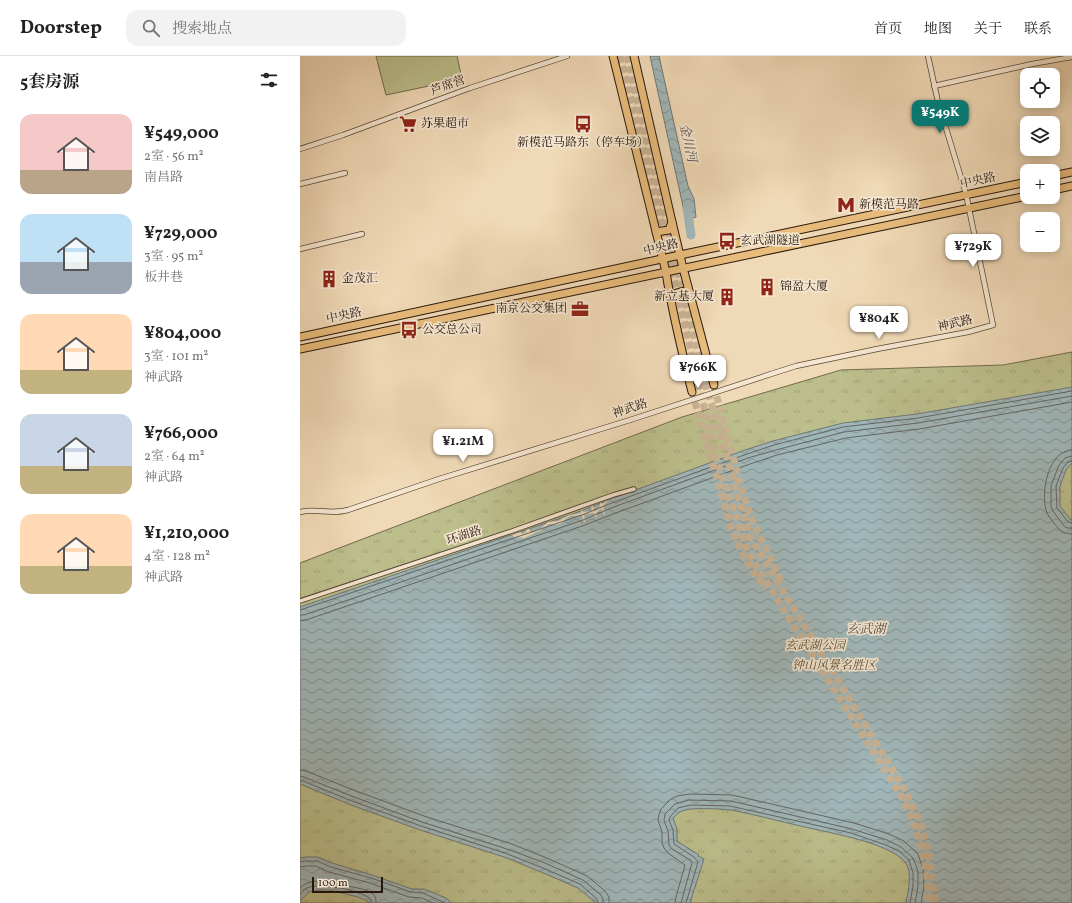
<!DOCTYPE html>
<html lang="zh">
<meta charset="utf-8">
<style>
body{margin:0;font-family:Vollkorn,"Noto Serif SC",serif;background:#f2f2f2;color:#222;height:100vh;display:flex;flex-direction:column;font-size:15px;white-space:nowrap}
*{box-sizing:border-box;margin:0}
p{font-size:13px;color:#767676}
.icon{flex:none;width:22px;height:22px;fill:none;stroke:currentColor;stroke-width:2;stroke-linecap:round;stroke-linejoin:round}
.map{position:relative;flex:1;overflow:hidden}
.drawer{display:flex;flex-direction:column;background:#fff;width:300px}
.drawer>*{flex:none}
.tools{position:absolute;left:720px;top:12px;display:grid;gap:8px}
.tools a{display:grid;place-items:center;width:40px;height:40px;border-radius:8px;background:#fff;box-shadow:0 2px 10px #0003;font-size:20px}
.scale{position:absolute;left:12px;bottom:10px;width:71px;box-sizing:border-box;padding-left:4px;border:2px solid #26160e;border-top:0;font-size:11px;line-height:14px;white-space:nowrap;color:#26160e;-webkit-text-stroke:3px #f5e6d0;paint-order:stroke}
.price{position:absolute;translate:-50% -34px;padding:0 9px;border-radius:8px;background:#fff;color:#222;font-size:13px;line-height:26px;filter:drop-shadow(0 1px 2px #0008)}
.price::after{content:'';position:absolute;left:50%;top:24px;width:12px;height:9px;margin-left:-6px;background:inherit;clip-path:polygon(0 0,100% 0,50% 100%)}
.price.selected{background:#0f766e;color:#fff}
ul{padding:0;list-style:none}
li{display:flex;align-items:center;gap:12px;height:100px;padding:0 20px}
li span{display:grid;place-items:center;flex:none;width:112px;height:80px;border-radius:12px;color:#555}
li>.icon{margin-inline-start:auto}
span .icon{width:48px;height:48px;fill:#fffc;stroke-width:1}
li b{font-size:17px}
h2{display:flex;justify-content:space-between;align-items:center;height:48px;padding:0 20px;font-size:17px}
header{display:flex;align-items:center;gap:24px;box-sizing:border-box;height:56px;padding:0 20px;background:#fff;border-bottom:1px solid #e0e0e0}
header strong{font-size:19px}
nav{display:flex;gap:22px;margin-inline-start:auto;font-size:14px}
.search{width:280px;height:36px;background:#f2f2f2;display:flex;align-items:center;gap:10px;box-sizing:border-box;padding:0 14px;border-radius:12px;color:#767676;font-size:15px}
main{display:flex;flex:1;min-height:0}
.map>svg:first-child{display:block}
</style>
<header>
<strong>Doorstep</strong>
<div class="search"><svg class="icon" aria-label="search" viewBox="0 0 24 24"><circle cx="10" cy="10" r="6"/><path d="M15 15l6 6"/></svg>搜索地点</div>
<nav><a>首页</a><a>地图</a><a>关于</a><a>联系</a></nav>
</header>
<main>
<section class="drawer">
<h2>5套房源<svg class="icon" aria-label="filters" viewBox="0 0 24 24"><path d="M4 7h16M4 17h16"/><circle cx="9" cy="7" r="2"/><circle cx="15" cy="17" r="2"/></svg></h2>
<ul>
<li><span style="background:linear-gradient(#f6c9c9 70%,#b9a48a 0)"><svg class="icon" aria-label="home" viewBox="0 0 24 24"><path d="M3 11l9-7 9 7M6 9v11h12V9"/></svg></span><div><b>¥549,000</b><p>2室 · 56 m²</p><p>南昌路</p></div></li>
<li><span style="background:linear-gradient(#bfe0f5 60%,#9aa5b1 0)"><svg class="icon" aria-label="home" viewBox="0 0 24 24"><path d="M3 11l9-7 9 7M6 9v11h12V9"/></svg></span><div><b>¥729,000</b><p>3室 · 95 m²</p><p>板井巷</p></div></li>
<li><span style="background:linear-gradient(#ffd9b3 70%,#c2b280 0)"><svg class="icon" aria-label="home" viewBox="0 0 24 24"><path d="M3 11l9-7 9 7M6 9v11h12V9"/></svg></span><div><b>¥804,000</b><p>3室 · 101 m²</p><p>神武路</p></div></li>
<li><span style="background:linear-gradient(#c9d6e8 65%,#c2b280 0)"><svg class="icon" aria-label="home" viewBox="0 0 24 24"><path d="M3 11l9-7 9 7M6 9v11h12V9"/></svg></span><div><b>¥766,000</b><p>2室 · 64 m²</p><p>神武路</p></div></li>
<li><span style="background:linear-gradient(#ffd9b3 65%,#c2b280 0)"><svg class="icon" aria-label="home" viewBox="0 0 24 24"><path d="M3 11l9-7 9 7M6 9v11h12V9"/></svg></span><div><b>¥1,210,000</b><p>4室 · 128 m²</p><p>神武路</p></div></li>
</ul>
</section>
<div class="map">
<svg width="772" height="847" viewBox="0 0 772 847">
<defs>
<pattern id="park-tufts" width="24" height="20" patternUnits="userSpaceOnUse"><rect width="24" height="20" fill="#bcbf8c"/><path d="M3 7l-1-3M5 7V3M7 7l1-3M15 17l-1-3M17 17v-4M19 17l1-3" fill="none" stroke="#a1a378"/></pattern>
<pattern id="water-waves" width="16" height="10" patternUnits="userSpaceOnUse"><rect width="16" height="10" fill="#a0b7ba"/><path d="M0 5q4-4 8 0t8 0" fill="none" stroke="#829496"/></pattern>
</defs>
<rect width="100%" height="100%" fill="#f0d9b6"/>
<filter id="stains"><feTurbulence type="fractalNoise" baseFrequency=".005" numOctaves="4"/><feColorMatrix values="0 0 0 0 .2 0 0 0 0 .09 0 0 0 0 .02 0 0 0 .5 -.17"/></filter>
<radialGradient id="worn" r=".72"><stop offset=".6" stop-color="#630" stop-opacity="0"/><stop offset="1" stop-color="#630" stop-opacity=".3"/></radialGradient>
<path fill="url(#park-tufts)" stroke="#716a4d" d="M772,296V847H0V507L382,361L541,314L703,309Z"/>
<path fill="#bcbf8c" stroke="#716a4d" d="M76,0H157L162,23L86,39Z"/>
<g fill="url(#water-waves)" stroke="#6f7775">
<path d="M350,0H359L388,130L394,143L396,161L386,164Z"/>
<path d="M772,331V407L766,414L760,430V450L771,464H772V847H606C608,836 613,815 605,806C587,785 523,776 496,769C474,764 453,758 431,754C421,753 401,752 391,753C382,754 379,756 373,762L377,773V785L399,799L398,800L404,803L390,847H296L278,832L241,816L204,801L120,774L51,749L0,728V551L281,455L308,444L445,394L473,385L543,367L617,358Z"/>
<path d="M6,801H18L32,807L72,819L112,833H124L146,842L151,847H71L58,841L29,834H19L9,836L0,845V802Z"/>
</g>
<path fill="#f0d9b6" d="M308,444L303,450L305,459H304L301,452L298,456L296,457L297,461H295L294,457L284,458L285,466L284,467L282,459L270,460L264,464L265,465L260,468L254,469V468H249L240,475L224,482L214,481L212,479L221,476L222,478L226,476V474L230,473L231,477L239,474L248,466L258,465L269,459L281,457V455L282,454L283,456L292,455L291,451L293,450L294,455L297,454L300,450V447H301L302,448Z"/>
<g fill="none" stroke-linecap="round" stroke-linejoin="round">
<g stroke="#636664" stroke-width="1">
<path d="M772,394C748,395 741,435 746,454C747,459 751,463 754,467C759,474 763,478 772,478"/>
<path d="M772,400L765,402L759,409L751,430V451L753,455L764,470L767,472H772"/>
<path d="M772,405L768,406L763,412L756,430L757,452L768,466L772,467"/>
<path d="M0,554L282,459L309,448L447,398L474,389L543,371L618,362L772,335"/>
<path d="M0,559H4L283,464L311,452L448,402L476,394L544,376L618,367L772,340"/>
<path d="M0,565L6,564L285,469L313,458L450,408L477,399L546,382L619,373L772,346"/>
<path d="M0,714L6,715L56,735L124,760L209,787L247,802L287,820L305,835L309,841V847"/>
<path d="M0,720L4,721L54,741L122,766L207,793L245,807L283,824L301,839L303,843V847"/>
<path d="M0,725H3L52,745L121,770L205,797L243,812L280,828L297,843L298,847"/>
<path d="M0,806L7,805H17L31,811L71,822L111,836L123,837L145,847"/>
<path d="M0,811L7,810H16L29,816L70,827L109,841L122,842L133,847"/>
<path d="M0,832C12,819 37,827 52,831C59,832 68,834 73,838C76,841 76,844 76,847"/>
<path d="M0,839C2,837 4,833 7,832C18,826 59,834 69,842C72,844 71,844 71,847"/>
<path d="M375,847L376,841L385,809L368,797L364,792L362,787V776L358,764L359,759L361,753L371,743L377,740L390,738L432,739L554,767L589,778L604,785L618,798L623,813L624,830L621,847"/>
<path d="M381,847L392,807L390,804L372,793L369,789L368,775L364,764L365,758L375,748L389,744L431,745L552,773L587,784L601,791L613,802L618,815V830L615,847"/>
<path d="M386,847L398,806L394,801L374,788L373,774L369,764L370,761L378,752L391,749L430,750L551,777L586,789L599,795L609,804L613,817V830L610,847"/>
</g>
<path stroke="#a0b7ba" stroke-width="9" d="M387,151L391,179"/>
<g stroke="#c8b294" stroke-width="7" stroke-dasharray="7 3.5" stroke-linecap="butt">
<path d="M320,0L345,98L416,402L448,496L493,569L600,738C604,747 610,757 613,767C623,792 629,820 628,847"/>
<path d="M327,0L405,326L450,481L605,734L620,766L629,799L636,847"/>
<path d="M414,330L442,434L453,466L482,526"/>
<path d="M392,336L431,472L447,507L466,533"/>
</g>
<g stroke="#584738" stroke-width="5.5">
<path id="pedestrian" d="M0,545L212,475L313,439L334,433"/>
</g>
<g stroke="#584738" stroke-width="6">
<g id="minor">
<path d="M634,30L732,8L772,1"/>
<path d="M0,93L43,79L170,32L267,0"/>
<path d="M0,128L45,117"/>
<path d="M0,193L62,178"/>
<path d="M471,318L496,310L577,293L668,276L693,269L666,138L638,46L628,0"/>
<path d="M0,456C17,452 30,459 48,454L139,423L330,364"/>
</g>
</g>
<g stroke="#26160e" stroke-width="9">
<g id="primary">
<path d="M313,0L366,216"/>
<path d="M334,0L372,166L383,212"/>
<path d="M753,120L772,116"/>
<path d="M753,134L772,130"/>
<path d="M356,176L369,174L372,166"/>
<path d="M0,281L380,199L727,126"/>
<path d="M0,293L727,140"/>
</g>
</g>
<g stroke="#26160e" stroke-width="9">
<g id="trunk">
<path d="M383,212L414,329"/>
<path d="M366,216C372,257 382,296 392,336"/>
<path d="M370,240C376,237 381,235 389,235"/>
</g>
</g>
<use href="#pedestrian" stroke="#f5e6d0" stroke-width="3.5"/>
<use href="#minor" stroke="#f5e6d0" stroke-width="4.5"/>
<use href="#primary" stroke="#e8bc7b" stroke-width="7"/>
<use href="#trunk" stroke="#e8bc7b" stroke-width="7"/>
<g stroke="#584738" stroke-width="6" stroke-linecap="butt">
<path id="minor-bridge" d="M330,364L471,318"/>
</g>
<use href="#minor-bridge" stroke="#f5e6d0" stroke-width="4.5"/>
</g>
<defs>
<g id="supermarket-bare" transform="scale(1.38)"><path d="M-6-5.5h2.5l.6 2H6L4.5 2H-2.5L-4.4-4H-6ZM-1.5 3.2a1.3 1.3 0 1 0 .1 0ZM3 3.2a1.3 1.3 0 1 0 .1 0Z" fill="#8f2418" stroke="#f5e6d0" stroke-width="2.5" paint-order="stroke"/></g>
<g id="bus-bare" transform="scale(1.38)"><path d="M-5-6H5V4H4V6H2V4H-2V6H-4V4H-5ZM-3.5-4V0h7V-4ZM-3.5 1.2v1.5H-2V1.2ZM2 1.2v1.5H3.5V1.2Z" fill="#8f2418" stroke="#f5e6d0" stroke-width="2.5" paint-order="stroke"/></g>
<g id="metro-bare" transform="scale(1.38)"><path d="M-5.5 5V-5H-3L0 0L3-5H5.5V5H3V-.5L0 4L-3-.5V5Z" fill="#8f2418" stroke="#f5e6d0" stroke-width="2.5" paint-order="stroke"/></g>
<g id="building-bare" transform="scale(1.38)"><path d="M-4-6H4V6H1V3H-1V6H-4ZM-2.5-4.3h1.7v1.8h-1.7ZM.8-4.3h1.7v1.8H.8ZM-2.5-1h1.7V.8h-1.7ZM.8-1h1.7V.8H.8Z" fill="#8f2418" stroke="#f5e6d0" stroke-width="2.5" paint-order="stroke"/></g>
<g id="office-bare" transform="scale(1.38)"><path d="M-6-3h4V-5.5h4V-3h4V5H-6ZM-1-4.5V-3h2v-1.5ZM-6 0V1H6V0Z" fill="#8f2418" stroke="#f5e6d0" stroke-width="2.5" paint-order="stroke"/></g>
</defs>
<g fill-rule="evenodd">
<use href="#supermarket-bare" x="108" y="68"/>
<use href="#bus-bare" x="283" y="68"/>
<use href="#metro-bare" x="546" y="149"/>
<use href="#bus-bare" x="427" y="185"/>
<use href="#building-bare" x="29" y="223"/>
<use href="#building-bare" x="467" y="231"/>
<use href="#building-bare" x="427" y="241"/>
<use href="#office-bare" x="280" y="253"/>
<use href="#bus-bare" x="109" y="274"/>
</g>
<g text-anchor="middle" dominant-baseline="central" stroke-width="3.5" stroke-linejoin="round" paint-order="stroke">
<g font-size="12" fill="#26160e" stroke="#f5e6d0">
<text transform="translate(148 30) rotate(-20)">芦席营</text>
<text transform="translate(678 125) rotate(-12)">中央路</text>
<text transform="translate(361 192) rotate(-13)">中央路</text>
<text transform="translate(44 260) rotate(-12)">中央路</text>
<text transform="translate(655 268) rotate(-13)">神武路</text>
<text transform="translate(330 353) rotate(-18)">神武路</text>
<text transform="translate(164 480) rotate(-18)">环湖路</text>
</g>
<g font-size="12" fill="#26160e" stroke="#f5e6d0" text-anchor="start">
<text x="121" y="68">苏果超市</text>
<text x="283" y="87" text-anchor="middle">新模范马路东（停车场）</text>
<text x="559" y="149">新模范马路</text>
<text x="440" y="185">玄武湖隧道</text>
<text x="42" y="223">金茂汇</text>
<text x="480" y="231">锦盈大厦</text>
<text x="414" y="241" text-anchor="end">新立基大厦</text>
<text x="267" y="253" text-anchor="end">南京公交集团</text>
<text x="122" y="274">公交总公司</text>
</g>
<g font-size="12" font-style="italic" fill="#534934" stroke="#f5e6d0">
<text x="515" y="590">玄武湖公园</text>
<text x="534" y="610">钟山风景名胜区</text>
</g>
<g font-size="13" font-style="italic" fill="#514e4a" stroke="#f5e6d0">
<text transform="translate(387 87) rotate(78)">金川河</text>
<text x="566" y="574">玄武湖</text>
</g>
</g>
<rect width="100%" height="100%" filter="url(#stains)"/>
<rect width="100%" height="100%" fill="url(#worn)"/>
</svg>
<div class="tools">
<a><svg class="icon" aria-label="locate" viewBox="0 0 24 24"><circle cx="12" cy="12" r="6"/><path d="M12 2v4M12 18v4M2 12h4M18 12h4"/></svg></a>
<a><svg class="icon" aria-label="layers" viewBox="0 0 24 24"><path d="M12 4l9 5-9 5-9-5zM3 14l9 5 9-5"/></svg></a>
<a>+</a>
<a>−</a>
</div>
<div class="scale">100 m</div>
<b class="price selected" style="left:640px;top:78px">¥549K</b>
<b class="price" style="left:673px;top:212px">¥729K</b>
<b class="price" style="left:579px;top:284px">¥804K</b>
<b class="price" style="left:398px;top:333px">¥766K</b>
<b class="price" style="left:163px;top:407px">¥1.21M</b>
</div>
</main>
